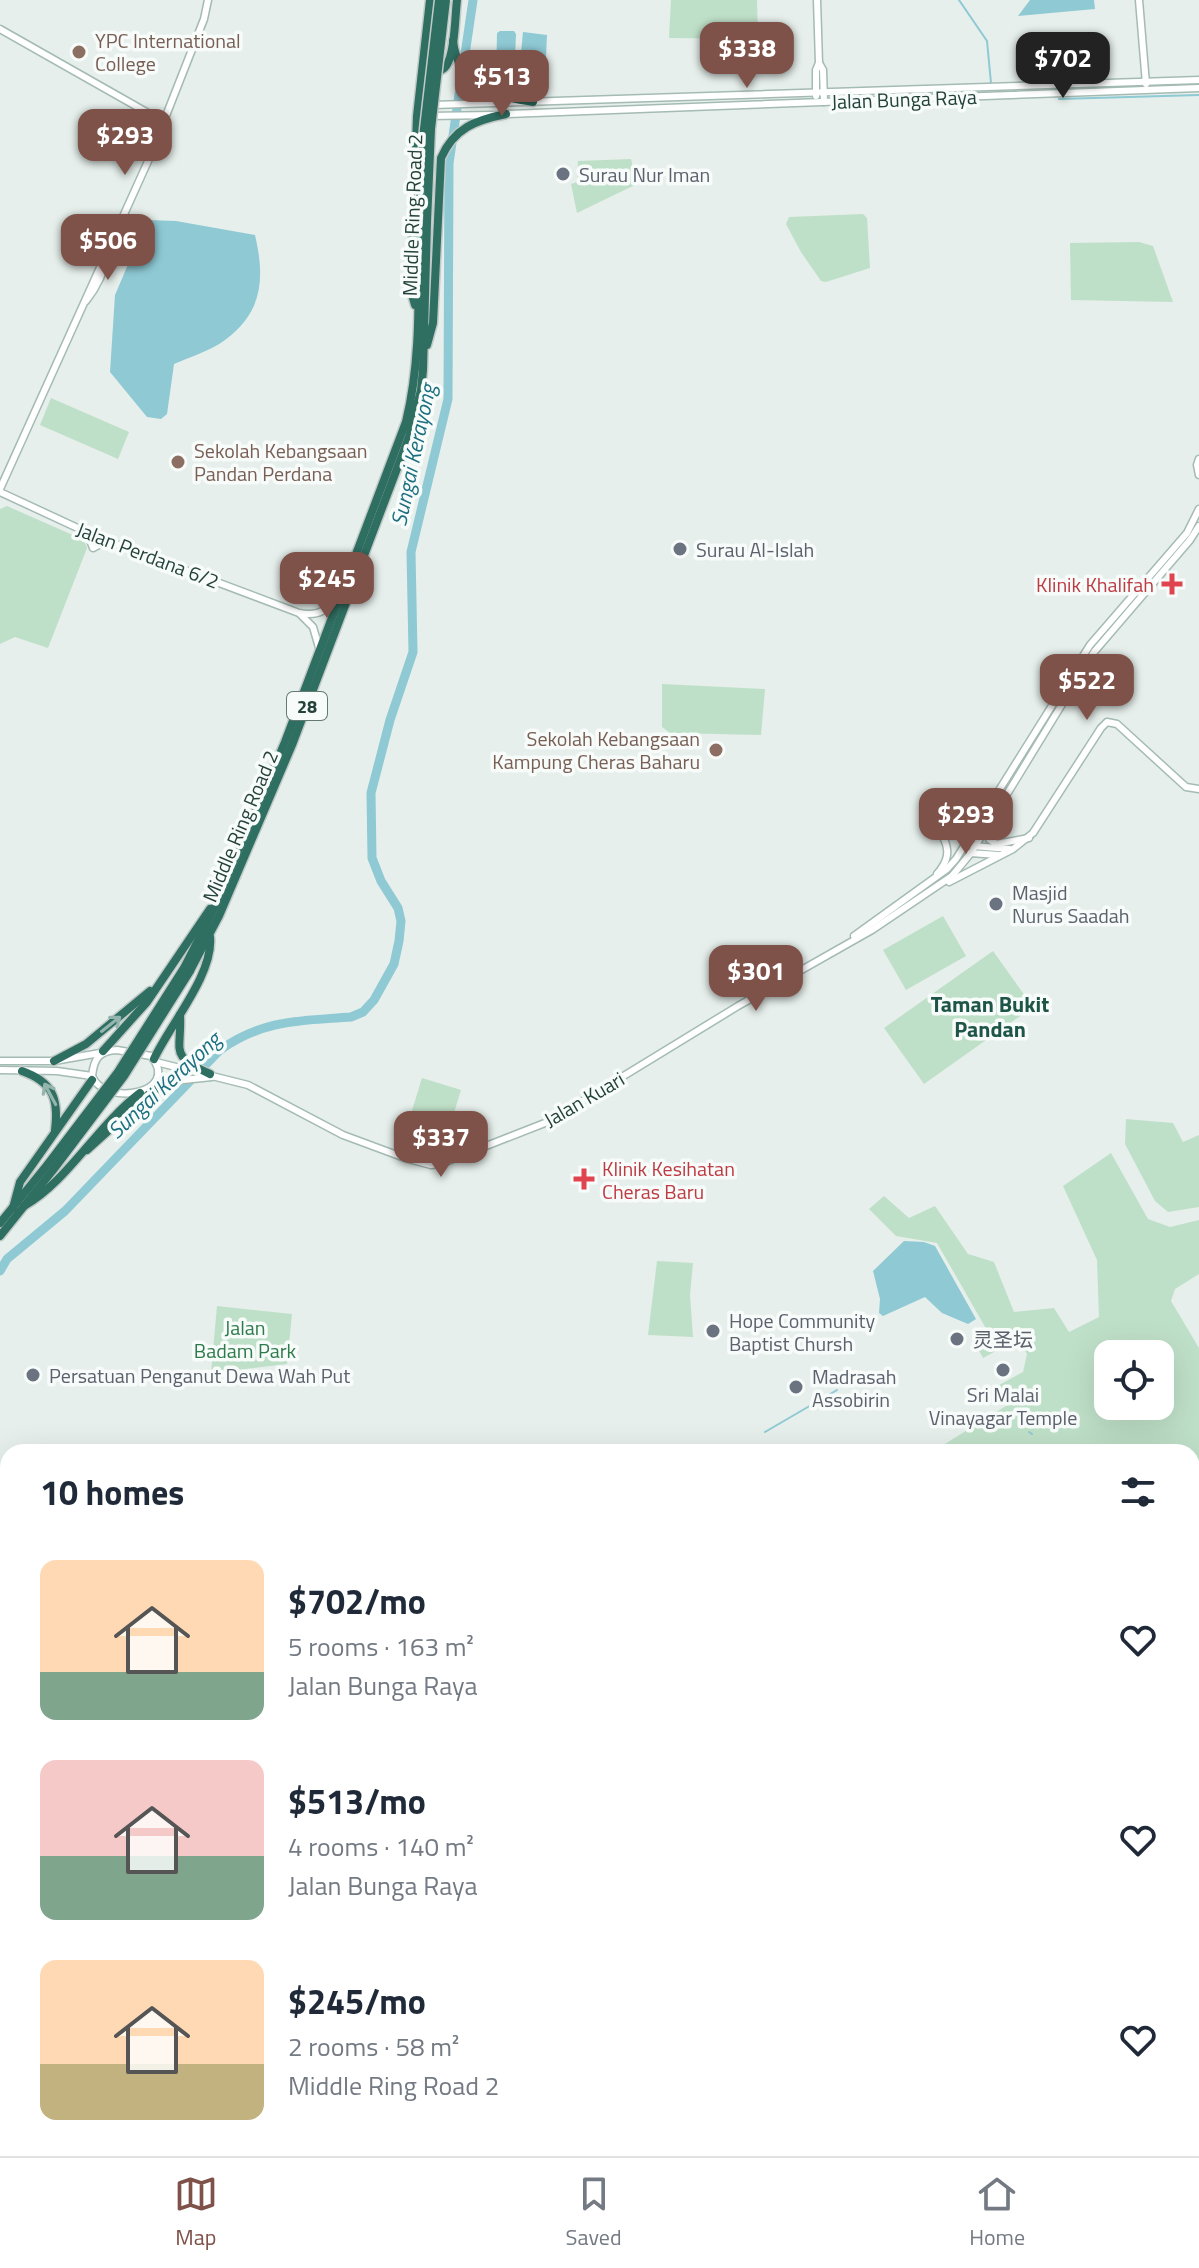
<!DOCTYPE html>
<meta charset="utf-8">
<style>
body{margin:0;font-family:"Titillium Web","Noto Sans SC",sans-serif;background:#f2f2f3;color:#1f2937;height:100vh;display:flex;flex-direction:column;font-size:30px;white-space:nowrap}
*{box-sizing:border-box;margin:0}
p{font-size:26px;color:#747a83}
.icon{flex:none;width:44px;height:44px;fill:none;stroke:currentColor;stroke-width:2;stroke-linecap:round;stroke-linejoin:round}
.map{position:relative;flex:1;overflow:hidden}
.panel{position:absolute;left:0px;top:1444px;width:1200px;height:712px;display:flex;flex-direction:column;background:#fff;border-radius:24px 24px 0 0;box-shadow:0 8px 32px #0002}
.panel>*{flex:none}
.tools{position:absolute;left:1094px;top:1340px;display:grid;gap:16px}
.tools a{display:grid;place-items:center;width:80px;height:80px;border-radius:16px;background:#fff;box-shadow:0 8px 32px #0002;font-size:40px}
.price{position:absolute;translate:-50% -68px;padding:0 18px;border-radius:16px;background:#7f5249;color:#fff;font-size:26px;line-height:52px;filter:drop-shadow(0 2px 4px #0008)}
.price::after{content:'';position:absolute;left:50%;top:48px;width:24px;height:18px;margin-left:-12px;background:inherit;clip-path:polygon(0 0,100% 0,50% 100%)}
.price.selected{background:#222;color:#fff}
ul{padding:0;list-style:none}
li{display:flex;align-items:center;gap:24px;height:200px;padding:0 40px}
li span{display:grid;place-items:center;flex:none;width:224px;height:160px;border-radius:16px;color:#555}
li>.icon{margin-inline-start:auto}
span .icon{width:96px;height:96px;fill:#fffc;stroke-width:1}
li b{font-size:34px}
h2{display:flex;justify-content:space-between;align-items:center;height:96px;padding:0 40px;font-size:34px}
.dock{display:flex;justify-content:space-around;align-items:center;height:112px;border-top:2px solid #e0e1e3;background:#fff;font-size:22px;color:#747a83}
.dock a{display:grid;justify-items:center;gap:4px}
.dock .selected{color:#7f5249}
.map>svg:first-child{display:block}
</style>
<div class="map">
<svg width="1199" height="2156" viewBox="0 0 1199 2156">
<rect width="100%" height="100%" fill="#e6efeb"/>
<g fill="#bfe0c8" fill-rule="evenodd">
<path d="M671,0H757L758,39L669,38Z"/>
<path d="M631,159L637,184L577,213L571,184L577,182L578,161Z"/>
<path d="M863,214L867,218L870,268L826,282L821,281L801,252L786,224L789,217Z"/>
<path d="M1139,242L1153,246L1173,302L1071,300L1070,243Z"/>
<path d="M51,398L129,432L118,459L40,425Z"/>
<path d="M7,506L84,540L87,548L48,648L15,637L0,644V509Z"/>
<path d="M662,684L765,689L761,735L670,733L662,727Z"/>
<path d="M943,916L966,956L906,990L883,950Z"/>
<path d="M993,951L1033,1007L924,1084L884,1028Z"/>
<path d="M422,1078L461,1090L445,1142L406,1130Z"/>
<path d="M1126,1119L1173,1123L1183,1142L1199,1135V1207L1168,1212L1155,1201L1125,1144Z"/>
<path d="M1111,1153L1148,1219L1170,1227L1199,1220V1274L1175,1289L1171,1301L1199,1348V1856L1192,1866V1452H932L1009,1404L999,1385L1023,1372L1027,1354L1018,1339L983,1358L974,1342L988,1332L937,1243L896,1236L869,1209L884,1196L909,1218L935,1206L968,1254L994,1262L1014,1312L1054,1308L1069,1332L1099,1317L1097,1260L1063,1186ZM1108,1354H1160V1406H1108Z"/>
<path d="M657,1261L693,1263L690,1295L693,1337L648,1335Z"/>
<path d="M217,1306L292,1314L287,1364L211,1373Z"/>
<path d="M1199,1900V2088L1192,2085V1908Z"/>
</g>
<g fill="#8ec9d4">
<path d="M1030,0H1094L1095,9L1018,16Z"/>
<path d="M500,31H514L516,34L514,82L511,85H498L496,82L497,33Z"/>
<path d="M523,32L547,35L545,79L540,85H518Z"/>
<path d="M147,220L176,221L255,235C265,278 263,312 225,340C210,351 190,357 174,364L167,414L161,419L147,417L110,372L115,295Z"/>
<path d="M904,1241L924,1242L935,1246L976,1319L968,1324L942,1313L925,1297L883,1316L879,1313L880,1299L873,1271Z"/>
</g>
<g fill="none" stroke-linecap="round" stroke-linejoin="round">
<g stroke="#8ec9d4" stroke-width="2">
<path d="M959,0L987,41L991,83"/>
<path d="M1059,99L1199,95"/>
<path d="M765,1432L837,1390"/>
<path d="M1029,1432L1032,1434"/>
<path d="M0,1755L8,1758"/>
</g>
<path stroke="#8ec9d4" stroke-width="9" d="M0,1271L7,1259L65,1211L220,1050C264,1019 300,1021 351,1017L363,1012L374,1000L394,964L399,941L401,921L398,908L381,881L372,858L371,793L390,720L413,652L411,552L448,399L449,163L473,0"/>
<g stroke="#a4bbb3" stroke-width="9">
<g id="secondary">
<path d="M1139,0L1146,84"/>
<path d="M0,29L164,122"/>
<path d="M819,63L823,70L824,102"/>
<path d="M816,96V70L819,63L817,0"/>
<path d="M433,105L1199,80"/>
<path d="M505,114L1199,88"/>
<path d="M429,116L493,115"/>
<path d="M86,301C98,286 105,271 108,251"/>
<path d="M1199,459L1197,465L1199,475"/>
<path d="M0,489L149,159L204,19L208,0"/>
<path d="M0,492L97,537L299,613C320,617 327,610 339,593"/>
<path d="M88,535L93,548L106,541"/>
<path d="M300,614L313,627L320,651"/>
<path d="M985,828L989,839L996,844L1029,838"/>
<path d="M954,834L963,835L974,831"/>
<path d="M973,846L1009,849"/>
<path d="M970,853L998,855"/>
<path d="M937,874C948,861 951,851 942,835"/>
<path d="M949,882L1013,849L1033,833L1101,728L1107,722L1117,724L1186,787L1199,789"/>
<path d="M854,936L947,869L956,859L1090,645L1187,533L1199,509"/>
<path d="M117,1050L151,1056C182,1094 104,1107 92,1076C94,1058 99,1051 117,1050Z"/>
<path d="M0,1061H54L100,1053"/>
<path d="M156,1062L248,1085L343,1135L405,1158L431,1165L440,1164L550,1121L738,1006L872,930L952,876L971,853L1094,652L1190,540L1199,526"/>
<path d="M0,1070L57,1071L92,1076"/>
<path d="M164,1082L212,1077"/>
<path d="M0,1744L8,1747"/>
<path d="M499,2148L500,2156"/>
<path d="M1175,2148L1197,2156"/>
<path d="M1192,2148L1199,2150"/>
<path d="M996,2156L999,2148"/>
<path d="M1003,2156L1006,2148"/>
</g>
</g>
<g stroke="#c2cac8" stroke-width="11">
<g id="highway">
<path d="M453,41C459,88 492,96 533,102"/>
<path d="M434,70C440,70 443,71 446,66C455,54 455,16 457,0"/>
<path d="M415,305L411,291L417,116L430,0"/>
<path d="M427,345L433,323L441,158C454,128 476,120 506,114"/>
<path d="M184,968L212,913L285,742L406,422C422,357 418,289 419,222"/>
<path d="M190,971L219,916L292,745L409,437L421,390L423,370L427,222"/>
<path d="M180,1015C182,1052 168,1055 210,1074"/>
<path d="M103,1051L147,1002L210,909"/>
<path d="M154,1059C169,1026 214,974 210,937"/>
<path d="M54,1061L86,1044L150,991"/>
<path d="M22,1071C53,1082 59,1099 55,1130"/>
<path d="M87,1150L149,1094L168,1081"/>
<path d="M24,1206C67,1182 97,1126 140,1093"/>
<path d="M13,1208L20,1182L92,1080"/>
<path d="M0,1223L48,1164"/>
<path d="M0,1236L53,1170"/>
</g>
</g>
<use href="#secondary" stroke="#fff" stroke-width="6"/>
<use href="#highway" stroke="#2f6f62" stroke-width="8"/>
<g stroke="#c2cac8" stroke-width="11" stroke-linecap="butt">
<g id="highway-bridge">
<path d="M419,222L424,129L439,0"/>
<path d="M427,222L431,129L446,0"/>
<path d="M48,1164L118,1072L184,968"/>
<path d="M53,1170L124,1076L190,971"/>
</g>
</g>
<use href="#highway-bridge" stroke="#2f6f62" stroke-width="8"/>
</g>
<defs><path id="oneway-shaft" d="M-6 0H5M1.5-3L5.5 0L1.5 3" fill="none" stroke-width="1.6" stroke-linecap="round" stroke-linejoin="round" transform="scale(2)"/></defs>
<g stroke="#93b5ae">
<use href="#oneway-shaft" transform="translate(111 1024) rotate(-38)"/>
<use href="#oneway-shaft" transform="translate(50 1094) rotate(-118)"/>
</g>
<g fill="#8d6e63" stroke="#f7fbf9" stroke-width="3">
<circle cx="79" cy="52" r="8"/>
<circle cx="178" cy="462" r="8"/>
<circle cx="716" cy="750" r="8"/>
</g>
<g fill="#6b7280" stroke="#f7fbf9" stroke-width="3">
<circle cx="563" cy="174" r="8"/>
<circle cx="680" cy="549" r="8"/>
<circle cx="996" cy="904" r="8"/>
<circle cx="713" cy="1331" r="8"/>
<circle cx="957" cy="1339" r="8"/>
<circle cx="1003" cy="1370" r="8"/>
<circle cx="33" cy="1375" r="8"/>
<circle cx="796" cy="1387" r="8"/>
</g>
<g fill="#e0444e" stroke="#f7fbf9" stroke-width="3">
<path d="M1168 572h8v8h8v8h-8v8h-8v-8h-8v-8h8z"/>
<path d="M580 1167h8v8h8v8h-8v8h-8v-8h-8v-8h8z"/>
</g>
<g text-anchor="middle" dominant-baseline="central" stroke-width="7" stroke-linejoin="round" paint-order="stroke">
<rect fill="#f7fbf9" stroke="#637a73" stroke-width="2" x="287" y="692" width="40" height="28" rx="6"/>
<g font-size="18" font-weight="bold" fill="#24423a">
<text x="307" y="706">28</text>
</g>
<g font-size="20" fill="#785e54" stroke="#f7fbf9" text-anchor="start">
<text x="95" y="40">YPC International<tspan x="95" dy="23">College</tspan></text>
<text x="194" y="450">Sekolah Kebangsaan<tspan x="194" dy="23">Pandan Perdana</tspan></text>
<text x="700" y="738" text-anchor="end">Sekolah Kebangsaan<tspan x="700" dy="23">Kampung Cheras Baharu</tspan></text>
</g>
<g font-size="20" fill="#24423a" stroke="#f7fbf9">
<text transform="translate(904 99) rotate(-2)">Jalan Bunga Raya</text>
<text transform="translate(412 215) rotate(-88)">Middle Ring Road 2</text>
<text transform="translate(148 555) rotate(21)">Jalan Perdana 6/2</text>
<text transform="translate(240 826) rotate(-67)">Middle Ring Road 2</text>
<text transform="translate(584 1099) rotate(-30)">Jalan Kuari</text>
</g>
<g font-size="20" fill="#5b616d" stroke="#f7fbf9" text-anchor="start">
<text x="579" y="174">Surau Nur Iman</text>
<text x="696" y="549">Surau Al-Islah</text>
<text x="1012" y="892">Masjid<tspan x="1012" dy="23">Nurus Saadah</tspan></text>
<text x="729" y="1320">Hope Community<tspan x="729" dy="23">Baptist Chursh</tspan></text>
<text x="973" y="1339">灵圣坛</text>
<text x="49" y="1375">Persatuan Penganut Dewa Wah Put</text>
<text x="812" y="1376">Madrasah<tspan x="812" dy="23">Assobirin</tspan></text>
<text x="1003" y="1394" text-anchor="middle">Sri Malai<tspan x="1003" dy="23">Vinayagar Temple</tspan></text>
</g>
<g font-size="20" fill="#be3a42" stroke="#f7fbf9" text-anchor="end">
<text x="1154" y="584">Klinik Khalifah</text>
<text x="602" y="1168" text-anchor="start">Klinik Kesihatan<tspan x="602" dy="23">Cheras Baru</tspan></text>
</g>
<g font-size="20" fill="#2d7a4b" stroke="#f7fbf9">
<text x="245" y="1327">Jalan<tspan x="245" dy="23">Badam Park</tspan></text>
</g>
<g font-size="22" font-style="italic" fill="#1c6f80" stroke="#f7fbf9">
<text transform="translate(413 455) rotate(-78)">Sungai Kerayong</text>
<text transform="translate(164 1085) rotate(-43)">Sungai Kerayong</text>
</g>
<g font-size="22" font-weight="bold" fill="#1f5548" stroke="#f7fbf9">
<text x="990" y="1004">Taman Bukit<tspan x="990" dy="25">Pandan</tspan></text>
</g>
</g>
</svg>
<div class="tools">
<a><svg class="icon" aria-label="locate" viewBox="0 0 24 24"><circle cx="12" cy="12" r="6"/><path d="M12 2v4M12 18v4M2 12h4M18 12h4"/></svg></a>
</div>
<b class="price" style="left:747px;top:90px">$338</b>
<b class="price selected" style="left:1063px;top:100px">$702</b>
<b class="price" style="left:502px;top:118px">$513</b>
<b class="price" style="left:125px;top:177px">$293</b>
<b class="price" style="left:108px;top:282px">$506</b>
<b class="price" style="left:327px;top:620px">$245</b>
<b class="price" style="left:1087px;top:722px">$522</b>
<b class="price" style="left:966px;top:856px">$293</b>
<b class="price" style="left:756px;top:1013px">$301</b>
<b class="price" style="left:441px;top:1179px">$337</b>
<section class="panel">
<h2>10 homes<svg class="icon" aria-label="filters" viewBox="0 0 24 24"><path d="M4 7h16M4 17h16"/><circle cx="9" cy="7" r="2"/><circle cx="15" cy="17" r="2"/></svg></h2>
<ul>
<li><span style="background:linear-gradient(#ffd9b3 70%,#7fa58c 0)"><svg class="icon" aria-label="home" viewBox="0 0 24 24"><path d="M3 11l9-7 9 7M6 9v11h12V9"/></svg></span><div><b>$702/mo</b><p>5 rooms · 163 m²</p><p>Jalan Bunga Raya</p></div><svg class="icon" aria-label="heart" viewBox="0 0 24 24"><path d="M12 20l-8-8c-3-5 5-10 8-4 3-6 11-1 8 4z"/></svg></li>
<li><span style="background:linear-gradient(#f6c9c9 60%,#7fa58c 0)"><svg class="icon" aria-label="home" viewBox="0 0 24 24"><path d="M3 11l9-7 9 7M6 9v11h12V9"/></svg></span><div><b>$513/mo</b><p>4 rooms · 140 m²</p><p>Jalan Bunga Raya</p></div><svg class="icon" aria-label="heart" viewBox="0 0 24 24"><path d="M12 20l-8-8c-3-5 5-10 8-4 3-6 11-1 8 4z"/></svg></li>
<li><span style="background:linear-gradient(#ffd9b3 65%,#c2b280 0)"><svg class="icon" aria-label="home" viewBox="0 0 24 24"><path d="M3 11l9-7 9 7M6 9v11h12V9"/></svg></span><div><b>$245/mo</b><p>2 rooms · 58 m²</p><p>Middle Ring Road 2</p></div><svg class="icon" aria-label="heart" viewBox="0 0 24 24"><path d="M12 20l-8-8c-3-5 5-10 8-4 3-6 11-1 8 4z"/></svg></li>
</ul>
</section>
</div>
<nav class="dock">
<a class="selected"><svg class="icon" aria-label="map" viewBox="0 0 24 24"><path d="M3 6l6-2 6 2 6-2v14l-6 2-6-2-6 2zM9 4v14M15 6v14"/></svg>Map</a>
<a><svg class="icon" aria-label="saved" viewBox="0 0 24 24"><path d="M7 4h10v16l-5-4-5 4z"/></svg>Saved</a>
<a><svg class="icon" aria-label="home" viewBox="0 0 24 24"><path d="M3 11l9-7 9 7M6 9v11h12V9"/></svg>Home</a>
</nav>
